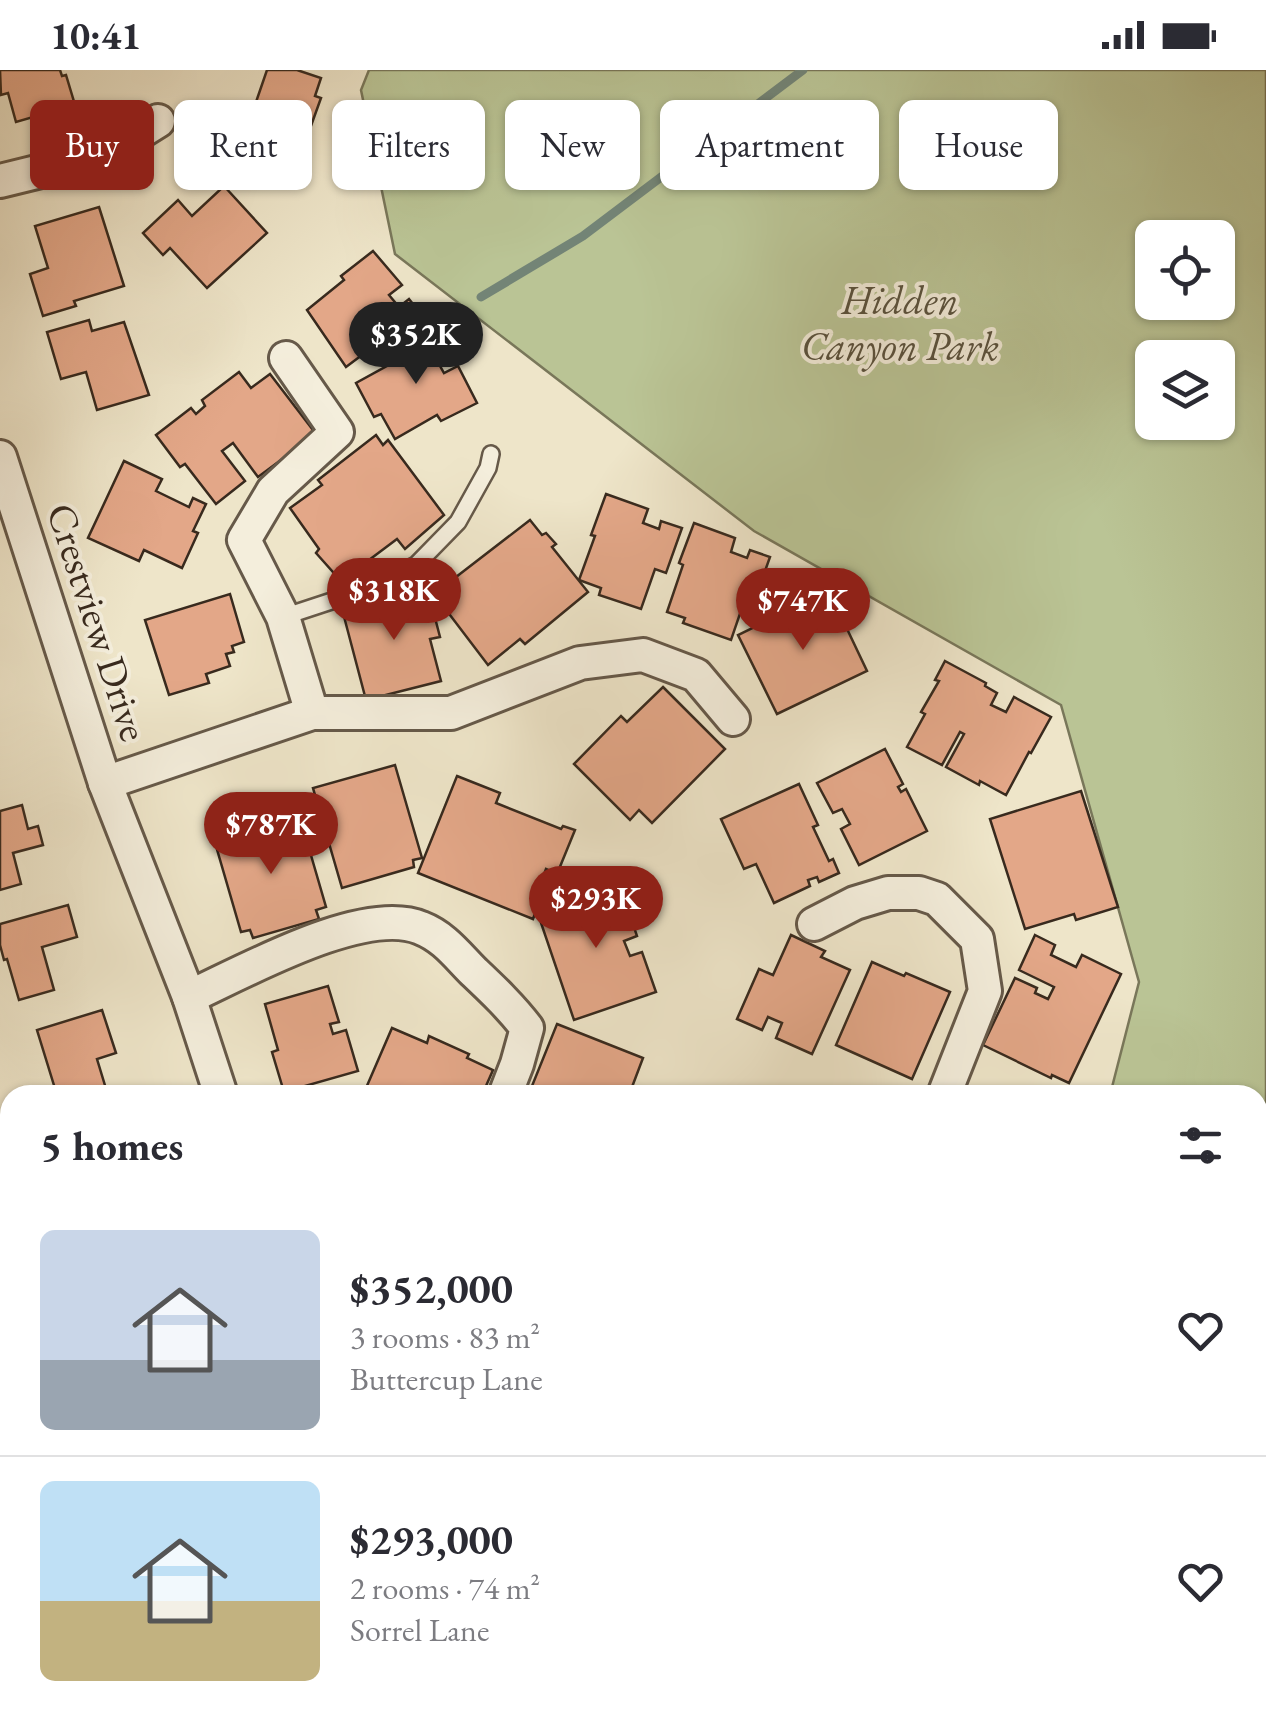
<!DOCTYPE html>
<meta charset="utf-8">
<style>
body{margin:0;font-family:"EB Garamond",serif;background:#f7f7f7;color:#2b2b33;height:100vh;display:flex;flex-direction:column;font-size:38px;white-space:nowrap}
*{box-sizing:border-box;margin:0}
p{font-size:32px;color:#7c7c81}
.icon{flex:none;width:55px;height:55px;fill:none;stroke:currentColor;stroke-width:2;stroke-linecap:round;stroke-linejoin:round}
.map{position:relative;flex:1;overflow:hidden}
.side{position:absolute;left:0px;top:1015px;width:1268px;height:642px;display:flex;flex-direction:column;background:#fff;border-radius:30px 30px 0 0;box-shadow:0 2px 8px #0004}
.side>*{flex:none}
.top-card{position:absolute;left:30px;top:30px;width:1208px;height:90px;display:flex;gap:20px}
.fabs{position:absolute;left:1135px;top:150px;display:grid;gap:20px}
.fabs a{display:grid;place-items:center;width:100px;height:100px;border-radius:15px;background:#fff;box-shadow:0 2px 8px #0004;font-size:50px}
.price{position:absolute;translate:-50% -85px;padding:0 22px;border-radius:35px;background:#8f2418;color:#fff;font-size:32px;line-height:65px;filter:drop-shadow(0 2px 5px #0008)}
.price::after{content:'';position:absolute;left:50%;top:60px;width:30px;height:22px;margin-left:-15px;background:inherit;clip-path:polygon(0 0,100% 0,50% 100%)}
.price.on{background:#222;color:#fff}
ul{padding:0;list-style:none}
li{display:flex;align-items:center;gap:30px;height:250px;padding:0 40px}
li+li{border-top:2px solid #e1e1e2}
li span{display:grid;place-items:center;flex:none;width:280px;height:200px;border-radius:15px;color:#555}
li>.icon{margin-inline-start:auto}
span .icon{width:120px;height:120px;fill:#fffc;stroke-width:1}
li b{font-size:42px}
h2{display:flex;justify-content:space-between;align-items:center;height:120px;padding:0 40px;font-size:42px}
.tag{padding:0 35px;border-radius:15px;background:#fff;box-shadow:0 2px 8px #0004;font-size:35px;line-height:90px}
.tag.on{background:#8f2418;color:#fff}
.status{display:flex;justify-content:space-between;align-items:center;height:70px;padding:0 50px;background:#fff;direction:ltr}
.status svg{height:28px;fill:currentColor}
.map>svg:first-child{display:block}
</style>
<div class="status"><b>10:41</b><svg viewBox="0 0 49 12"><path d="M0 12V9h3v3zM5 12V6h3v6zM10 12V3h3v9zM15 12V0h3v12zM26 1h20v11H26zM47 4h2v5h-2z"/></svg></div>
<div class="map">
<svg width="1266" height="1656" viewBox="0 0 1266 1656">
<rect width="100%" height="100%" fill="#eee5c9"/>
<filter id="stains"><feTurbulence type="fractalNoise" baseFrequency=".002" numOctaves="4"/><feColorMatrix values="0 0 0 0 .2 0 0 0 0 .09 0 0 0 0 .02 0 0 0 .5 -.17"/></filter>
<radialGradient id="worn" r=".72"><stop offset=".6" stop-color="#630" stop-opacity="0"/><stop offset="1" stop-color="#630" stop-opacity=".3"/></radialGradient>
<g fill="#bac495" stroke="#79775a" stroke-width="2.5" fill-rule="evenodd">
<path d="M369,0H1266V1355L1258,1347V1025H1110L1139,912L1061,635L754,461L395,184L361,20ZM1152,168H1218V232H1152ZM1152,288H1218V352H1152Z"/>
<path d="M0,1122L10,1151V1648H184L187,1656H0Z"/>
</g>
<g fill="none" stroke-linecap="round" stroke-linejoin="round">
<g stroke="#738476" stroke-width="9">
<path d="M481,227L583,166L803,0"/>
<path d="M1258,1063L1266,1059"/>
</g>
</g>
<g fill="#e3a788" stroke="#382a1e" stroke-width="2.5">
<path d="M0,0H60L62,6L66,5L75,35L16,52L8,23L1,25Z"/>
<path d="M267,0H297L321,8L315,26L321,28L303,78L294,76L293,80L287,78L274,116L232,102Z"/>
<path d="M224,116L267,163L207,218L170,178L163,185L143,163L178,130L192,146Z"/>
<path d="M99,137L124,216L74,231L76,236L43,246L30,204L48,198L35,156Z"/>
<path d="M373,181L402,215L389,225L399,237L409,229L424,248L384,280L378,273L346,297L307,240L344,210L341,206Z"/>
<path d="M89,250L92,261L124,252L149,325L97,340L86,302L61,309L47,262Z"/>
<path d="M431,260L444,282L435,287L444,303L458,296L477,333L441,351L437,345L395,369L381,344L374,347L356,313L394,292L391,280Z"/>
<path d="M239,302L251,318L270,304L316,364L258,407L233,373L222,381L245,411L216,434L185,394L180,397L156,365L191,338L196,344L205,336L202,330Z"/>
<path d="M376,365L383,375L388,370L444,445L405,479L397,469L341,511L316,483L319,479L290,438L322,415L318,410Z"/>
<path d="M124,391L162,409L156,421L189,437L193,428L206,434L193,461L198,463L182,498L144,480L139,491L88,468Z"/>
<path d="M606,424L648,439L643,453L659,459L661,451L682,458L666,503L655,499L641,539L599,525L601,518L579,510L595,466L591,465Z"/>
<path d="M530,450L542,465L546,463L556,474L552,477L588,522L525,574L520,569L488,595L434,524Z"/>
<path d="M694,453L735,468L731,482L747,488L750,480L770,487L754,532L745,529L731,570L683,553L685,548L667,542L683,495L679,493Z"/>
<path d="M427,517L440,567L430,569L441,611L366,630L342,539Z"/>
<path d="M829,521L867,601L777,644L738,565Z"/>
<path d="M230,524L244,572L232,576L234,582L226,584L230,596L206,604L209,613L169,625L145,550Z"/>
<path d="M945,591L986,613L985,616L997,623L991,635L1006,642L1014,627L1051,647L1031,683L1029,682L1006,725L980,711L979,715L946,697L964,664L960,662L942,695L907,677L925,644L921,642L939,611L935,610Z"/>
<path d="M663,617L725,679L652,753L639,740L630,750L574,694L621,646L627,652Z"/>
<path d="M885,679L903,714L898,717L901,722L906,719L927,761L859,795L841,759L850,754L842,739L833,743L817,713Z"/>
<path d="M395,695L422,788L413,790L414,797L342,818L313,718Z"/>
<path d="M457,706L500,723L496,733L561,759L563,756L575,760L557,804L546,799L537,823L542,825L533,849L418,803Z"/>
<path d="M799,714L818,755L813,757L829,791L833,789L839,803L819,812L817,807L808,810L810,816L774,833L756,794L744,799L721,749Z"/>
<path d="M1081,721L1118,837L1076,850L1074,844L1025,859L990,749Z"/>
<path d="M22,735L28,759L38,756L43,775L13,783L21,814L0,820V741Z"/>
<path d="M299,744L326,837L316,840L319,849L253,868L250,860L241,862L214,769Z"/>
<path d="M618,810L637,866L624,871L630,886L642,882L656,922L574,950L538,844L579,830L577,823Z"/>
<path d="M68,835L77,867L42,877L54,920L19,930L7,889L4,890L0,875V854Z"/>
<path d="M791,865L825,881L821,887L850,900L812,984L776,968L782,953L768,947L762,960L737,949L759,899L773,905Z"/>
<path d="M1035,865L1055,875L1051,885L1076,897L1082,885L1121,904L1069,1013L1052,1005L1051,1008L983,975L1015,908L1037,918L1035,923L1048,929L1054,917L1019,900Z"/>
<path d="M872,892L904,906L906,903L950,922L912,1009L836,975Z"/>
<path d="M328,916L339,952L330,954L333,964L346,960L358,1001L284,1022L272,982L278,980L265,934Z"/>
<path d="M102,940L116,983L97,989L107,1022L99,1025H57L37,960Z"/>
<path d="M557,954L643,988L629,1025L613,1022L612,1025H556L532,1016Z"/>
<path d="M392,958L427,973L429,966L469,984L467,988L493,1000L482,1025H363Z"/>
<path d="M1266,1450V1542L1258,1546V1454Z"/>
<path d="M235,1648H263L237,1655Z"/>
<path d="M527,1648H601L594,1656H531Z"/>
<path d="M724,1648H756L754,1656H722Z"/>
<path d="M781,1648L801,1650L800,1656H781Z"/>
<path d="M1104,1648H1204L1206,1656H1106Z"/>
</g>
<g fill="none" stroke-linecap="round" stroke-linejoin="round">
<g stroke="#665949" stroke-width="20">
<path id="lane" d="M283,547L368,519L416,495L458,452L488,398L491,384"/>
</g>
<g stroke="#665949" stroke-width="38">
<g id="street">
<path d="M0,111L102,86L158,51"/>
<path d="M286,288L337,362L273,421L244,470L283,547L312,643"/>
<path d="M0,387L105,713L189,927L221,1025"/>
<path d="M105,713L312,643H451L580,593L643,585L696,605L733,649"/>
<path d="M814,854L855,833L888,823H919L937,829L977,869L985,921L944,1025"/>
<path d="M189,927C244,902 364,834 421,858C444,867 457,885 474,902C493,920 511,937 527,958L517,994L505,1025"/>
<path d="M406,1648L410,1656"/>
<path d="M1062,1648L1066,1656"/>
</g>
</g>
<use href="#lane" stroke="#f4eedc" stroke-width="15"/>
<use href="#street" stroke="#f4eedc" stroke-width="32"/>
</g>
<g text-anchor="middle" dominant-baseline="central" stroke-width="8" stroke-linejoin="round" paint-order="stroke">
<g font-size="40" font-style="italic" fill="#58503c" stroke="#f4eedc">
<text x="900" y="230">Hidden<tspan x="900" dy="46">Canyon Park</tspan></text>
</g>
<g font-size="40" fill="#382a1e" stroke="#f4eedc">
<text transform="translate(98 552) rotate(72)">Crestview Drive</text>
</g>
</g>
<rect width="100%" height="100%" filter="url(#stains)"/>
<rect width="100%" height="100%" fill="url(#worn)"/>
</svg>
<div class="fabs">
<a><svg class="icon" aria-label="locate" viewBox="0 0 24 24"><circle cx="12" cy="12" r="6"/><path d="M12 2v4M12 18v4M2 12h4M18 12h4"/></svg></a>
<a><svg class="icon" aria-label="layers" viewBox="0 0 24 24"><path d="M12 4l9 5-9 5-9-5zM3 14l9 5 9-5"/></svg></a>
</div>
<b class="price on" style="left:416px;top:317px">$352K</b>
<b class="price" style="left:394px;top:573px">$318K</b>
<b class="price" style="left:803px;top:583px">$747K</b>
<b class="price" style="left:271px;top:807px">$787K</b>
<b class="price" style="left:596px;top:881px">$293K</b>
<div class="top-card">
<a class="tag on">Buy</a>
<a class="tag">Rent</a>
<a class="tag">Filters</a>
<a class="tag">New</a>
<a class="tag">Apartment</a>
<a class="tag">House</a>
</div>
<section class="side">
<h2>5 homes<svg class="icon" aria-label="filters" viewBox="0 0 24 24"><path d="M4 7h16M4 17h16"/><circle cx="9" cy="7" r="2"/><circle cx="15" cy="17" r="2"/></svg></h2>
<ul>
<li><span style="background:linear-gradient(#c9d6e8 65%,#9aa5b1 0)"><svg class="icon" aria-label="home" viewBox="0 0 24 24"><path d="M3 11l9-7 9 7M6 9v11h12V9"/></svg></span><div><b>$352,000</b><p>3 rooms · 83 m²</p><p>Buttercup Lane</p></div><svg class="icon" aria-label="heart" viewBox="0 0 24 24"><path d="M12 20l-8-8c-3-5 5-10 8-4 3-6 11-1 8 4z"/></svg></li>
<li><span style="background:linear-gradient(#bfe0f5 60%,#c2b280 0)"><svg class="icon" aria-label="home" viewBox="0 0 24 24"><path d="M3 11l9-7 9 7M6 9v11h12V9"/></svg></span><div><b>$293,000</b><p>2 rooms · 74 m²</p><p>Sorrel Lane</p></div><svg class="icon" aria-label="heart" viewBox="0 0 24 24"><path d="M12 20l-8-8c-3-5 5-10 8-4 3-6 11-1 8 4z"/></svg></li>
</ul>
</section>
</div>
